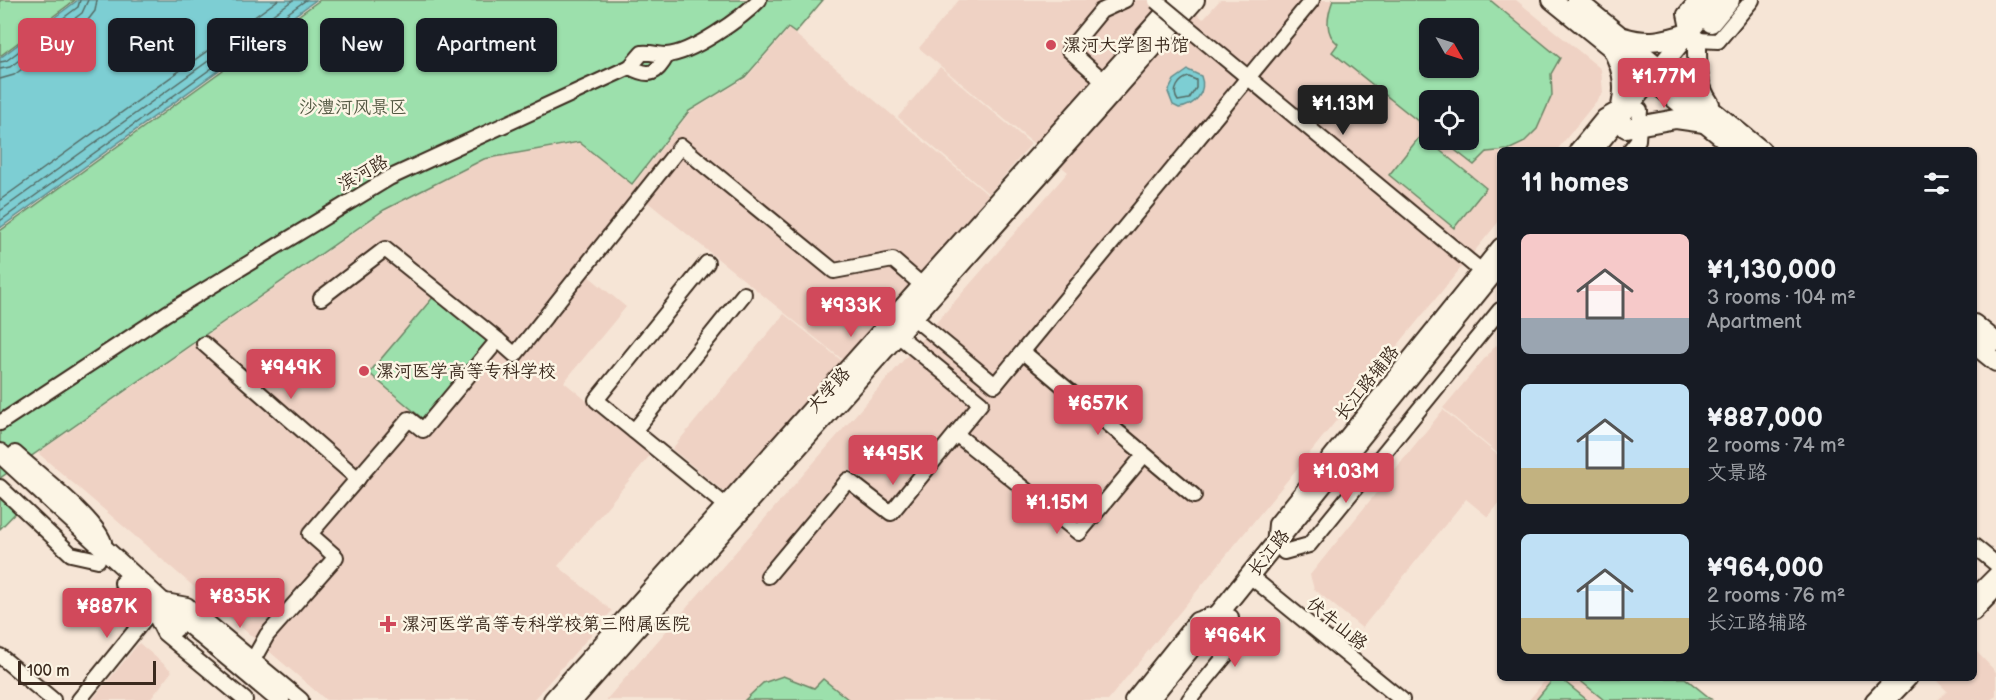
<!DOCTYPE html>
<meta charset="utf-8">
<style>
body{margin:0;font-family:"Balsamiq Sans","LXGW WenKai TC",sans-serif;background:#242831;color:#f1f3f6;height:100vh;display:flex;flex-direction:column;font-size:22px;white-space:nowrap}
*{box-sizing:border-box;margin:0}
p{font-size:20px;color:#9ea1a6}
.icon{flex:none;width:33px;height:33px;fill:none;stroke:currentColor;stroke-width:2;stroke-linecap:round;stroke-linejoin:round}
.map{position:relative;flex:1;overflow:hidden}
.sheet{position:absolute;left:1497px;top:147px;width:480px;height:534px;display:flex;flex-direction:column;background:#171b24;border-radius:9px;box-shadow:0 2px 4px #0004}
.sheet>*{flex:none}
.top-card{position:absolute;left:18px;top:18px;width:570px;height:54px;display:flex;gap:12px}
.needle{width:39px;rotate:129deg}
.tools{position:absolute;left:1419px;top:18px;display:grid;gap:12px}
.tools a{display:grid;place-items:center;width:60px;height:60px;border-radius:9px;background:#171b24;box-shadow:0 2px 4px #0004;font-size:30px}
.scale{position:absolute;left:18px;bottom:15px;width:138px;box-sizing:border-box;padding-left:6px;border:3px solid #3b2a1e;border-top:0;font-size:16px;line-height:21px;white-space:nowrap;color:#3b2a1e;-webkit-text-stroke:4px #fcf5e5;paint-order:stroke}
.price{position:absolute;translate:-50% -51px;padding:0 14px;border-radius:6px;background:#d1495b;color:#fff;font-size:20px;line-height:39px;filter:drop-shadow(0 2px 3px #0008)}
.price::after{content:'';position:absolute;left:50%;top:36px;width:18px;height:14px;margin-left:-9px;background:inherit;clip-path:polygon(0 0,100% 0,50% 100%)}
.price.selected{background:#222;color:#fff}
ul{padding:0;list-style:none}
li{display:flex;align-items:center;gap:18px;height:150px;padding:0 24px}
li span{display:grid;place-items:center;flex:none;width:168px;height:120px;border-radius:9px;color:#555}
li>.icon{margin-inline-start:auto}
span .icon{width:72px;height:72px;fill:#fffc;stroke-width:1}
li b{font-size:26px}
h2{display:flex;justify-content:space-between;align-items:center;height:72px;padding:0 24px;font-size:26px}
.chip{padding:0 21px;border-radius:9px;background:#171b24;box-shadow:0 2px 4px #0004;font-size:21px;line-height:54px}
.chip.selected{background:#d1495b;color:#fff}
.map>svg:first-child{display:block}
</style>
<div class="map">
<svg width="1996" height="700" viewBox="0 0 1996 700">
<rect width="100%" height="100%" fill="#f6e5d6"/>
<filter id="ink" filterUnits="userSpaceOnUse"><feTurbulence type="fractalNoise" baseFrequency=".0167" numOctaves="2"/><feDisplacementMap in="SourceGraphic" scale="12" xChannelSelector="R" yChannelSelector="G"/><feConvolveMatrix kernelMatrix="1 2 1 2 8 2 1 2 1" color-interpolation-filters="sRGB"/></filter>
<g filter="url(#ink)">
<g fill="#efd2c4" fill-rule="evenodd">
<path d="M959,0H1182L1203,19L1220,0H1516L1601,69L1603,93L1557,150H1500V220L1108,700H606L1068,172L919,48ZM1430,28H1468V68H1430ZM1430,100H1468V140H1430Z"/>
<path d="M789,29L988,195L843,360L645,200L586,274L626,307L564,382L651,454L558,566L612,611L533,700H326L38,453L385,211L484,160L579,143L633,185L690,112L746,78Z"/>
<path d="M940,67L1031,144L989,194L898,117Z"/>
<path d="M784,314L842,361L728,495L672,449Z"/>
<path d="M1496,345L1500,348V450L1497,453L1443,408Z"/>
<path d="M1443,410L1500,457V502L1488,517L1466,499L1362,628L1314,589L1310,575Z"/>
<path d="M139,643L172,671L150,700H92Z"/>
<path d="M1974,649L1996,672V695L1991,700H1938L1947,691L1934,678H1974Z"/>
<path d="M1547,678H1687L1714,700H1529Z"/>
</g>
<g fill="#9ce0ac" stroke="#6c8565" stroke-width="1.5" fill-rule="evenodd">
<path d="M0,0H75L0,56Z"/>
<path d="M320,0H823L795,33L788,28L745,77L689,111L632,184L579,142L484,159L384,210L0,478V231Z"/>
<path d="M1333,0H1490L1560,58L1551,74L1552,95L1537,129L1523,143L1508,150L1487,152L1474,165L1442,140H1468V100H1430L1429,130L1332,52L1338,44C1324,33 1327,16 1333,0ZM1430,28H1468V68H1430Z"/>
<path d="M1421,135L1486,188L1454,228L1389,175Z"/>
<path d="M435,295L490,341L424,420L369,373Z"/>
<path d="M0,480L26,502L0,529Z"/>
<path d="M783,676L814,688L823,679L849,700H745L763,683Z"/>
<path d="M1554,678H1560L1587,700H1536Z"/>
<path d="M1577,678H1685L1711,699L1604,700Z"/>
</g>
<g fill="#7dced3" stroke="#638c8b" stroke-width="1.5">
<path d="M78,0H316L0,228V58Z"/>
<path d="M1188,70L1201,76C1207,92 1195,106 1179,108L1173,105L1168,92L1174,80Z"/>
</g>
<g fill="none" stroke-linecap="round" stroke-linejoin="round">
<g stroke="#556c66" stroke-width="1.5">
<path d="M0,62L6,61L78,7L80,0"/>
<path d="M0,69L10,67L82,13L88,0"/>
<path d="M1189,77L1196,80V88L1189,99L1178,101C1171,91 1179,79 1189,77Z"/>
<path d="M0,79L14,75L88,20L95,11L97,0"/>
<path d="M0,200L278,0"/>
<path d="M0,211L293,0"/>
<path d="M0,221L306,0"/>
</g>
<g stroke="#3b2a1e" stroke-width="18">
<g id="minor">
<path d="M1186,26L1480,270"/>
<path d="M1689,33L1685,14L1697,0"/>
<path d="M1697,40L1718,41L1752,0"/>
<path d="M630,67C650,78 657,74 667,55"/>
<path d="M1105,82L1069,50L1101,11L1125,0"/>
<path d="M1577,150L1604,117L1625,105"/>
<path d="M1630,150L1638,140L1640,110"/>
<path d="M707,263L596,400L726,506"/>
<path d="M321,298L385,249L498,340"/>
<path d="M914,318L995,385L1312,0"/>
<path d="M204,344L358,479"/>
<path d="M1023,352L1194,496"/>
<path d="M0,423L167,313L389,178L630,67L642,53C651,52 658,55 666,55C691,54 742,18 759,0"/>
<path d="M634,431L744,294"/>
<path d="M956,434L1079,533L1144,455"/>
<path d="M15,453C36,472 96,518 104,542"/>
<path d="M0,487L71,554L98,560"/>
<path d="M1274,546L1276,524L1500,246"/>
<path d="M1974,546L1996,564"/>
<path d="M1284,552L1309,545L1500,310"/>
<path d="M768,576L848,480L891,513L981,403L899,336"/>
<path d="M1250,576L1402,700"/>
<path d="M1974,596L1996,574"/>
<path d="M153,611L164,633L245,700"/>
<path d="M1974,613L1996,590"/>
<path d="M0,656L53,700"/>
<path d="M253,660L267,635L336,557L310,534L409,419L423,430L498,340L515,355L681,146L834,271L893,260L922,285"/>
<path d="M79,700L160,600L187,605L301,700"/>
<path d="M1132,700L1196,620L1220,612"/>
<path d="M1189,700L1231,649V617"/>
<path d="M1873,700L1894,678"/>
<path d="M1889,700L1910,678"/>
</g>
</g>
<g stroke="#3b2a1e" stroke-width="22">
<g id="major">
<path d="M1552,0L1738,150"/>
<path d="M1576,0L1761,150"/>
<path d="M1711,23L1730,0"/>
<path d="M1624,37C1647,44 1664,41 1687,33"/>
<path d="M1697,40C1697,64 1696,85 1710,104"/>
<path d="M1613,51C1624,73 1626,90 1619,114"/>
<path d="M1626,128L1676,119L1704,123"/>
<path d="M1593,150L1715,0"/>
<path d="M1974,324L1996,342"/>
<path d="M1974,344L1996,362"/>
<path d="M0,453L160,600L280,700"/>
<path d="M124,583L175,628"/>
<path d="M553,700L1177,0"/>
<path d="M573,700L1195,0"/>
<path d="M1149,700L1500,265"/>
</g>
</g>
<use href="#minor" stroke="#fcf5e5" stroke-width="14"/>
<use href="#major" stroke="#fcf5e5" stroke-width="18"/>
<g stroke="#3b2a1e" stroke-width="18" stroke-linecap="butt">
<path id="minor-bridge" d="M1156,1L1186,26"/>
</g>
<use href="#minor-bridge" stroke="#fcf5e5" stroke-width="14"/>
</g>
</g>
<g fill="#d1495b" stroke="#fcf5e5" stroke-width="2">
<circle cx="1051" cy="45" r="6"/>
<circle cx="364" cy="371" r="6"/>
<path d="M385 615h6v6h6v6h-6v6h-6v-6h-6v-6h6z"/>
</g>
<g text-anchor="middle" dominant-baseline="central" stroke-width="5" stroke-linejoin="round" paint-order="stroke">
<g font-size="18" fill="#3b2a1e" stroke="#fcf5e5" text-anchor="start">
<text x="1063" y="45">漯河大学图书馆</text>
<text x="376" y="371">漯河医学高等专科学校</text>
<text x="402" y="624">漯河医学高等专科学校第三附属医院</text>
</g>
<g font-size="18" fill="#535842" stroke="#fcf5e5">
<text x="353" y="107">沙澧河风景区</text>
</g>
<g font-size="18" fill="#3b2a1e" stroke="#fcf5e5">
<text transform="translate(363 173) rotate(-29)">滨河路</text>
<text transform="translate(1367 383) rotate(-51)">长江路辅路</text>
<text transform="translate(829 390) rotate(-48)">大学路</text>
<text transform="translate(1269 553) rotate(-51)">长江路</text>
<text transform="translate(1337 624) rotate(39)">伏牛山路</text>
</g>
</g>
</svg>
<div class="tools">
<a><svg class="needle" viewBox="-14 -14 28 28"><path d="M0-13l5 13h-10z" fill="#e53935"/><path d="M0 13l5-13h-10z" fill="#9ea1a6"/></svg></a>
<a><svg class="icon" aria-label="locate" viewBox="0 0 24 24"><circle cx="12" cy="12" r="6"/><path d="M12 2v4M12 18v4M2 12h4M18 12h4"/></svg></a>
</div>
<div class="scale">100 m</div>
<b class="price" style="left:1664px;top:109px">¥1.77M</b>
<b class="price selected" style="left:1343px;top:136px">¥1.13M</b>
<b class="price" style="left:851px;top:338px">¥933K</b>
<b class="price" style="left:291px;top:400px">¥949K</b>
<b class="price" style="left:1098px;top:436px">¥657K</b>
<b class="price" style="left:893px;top:486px">¥495K</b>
<b class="price" style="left:1346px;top:504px">¥1.03M</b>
<b class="price" style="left:1057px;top:535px">¥1.15M</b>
<b class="price" style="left:240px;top:629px">¥835K</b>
<b class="price" style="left:107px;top:639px">¥887K</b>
<b class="price" style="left:1235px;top:668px">¥964K</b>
<div class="top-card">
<a class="chip selected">Buy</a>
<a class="chip">Rent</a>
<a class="chip">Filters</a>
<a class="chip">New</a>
<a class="chip">Apartment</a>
</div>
<section class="sheet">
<h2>11 homes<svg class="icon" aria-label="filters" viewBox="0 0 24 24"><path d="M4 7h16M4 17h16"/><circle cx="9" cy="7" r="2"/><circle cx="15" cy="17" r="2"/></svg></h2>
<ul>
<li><span style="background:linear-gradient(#f6c9c9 70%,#9aa5b1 0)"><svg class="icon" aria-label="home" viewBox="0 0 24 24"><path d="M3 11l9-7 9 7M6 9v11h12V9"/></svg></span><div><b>¥1,130,000</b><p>3 rooms · 104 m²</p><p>Apartment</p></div></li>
<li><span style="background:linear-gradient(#bfe0f5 70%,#c2b280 0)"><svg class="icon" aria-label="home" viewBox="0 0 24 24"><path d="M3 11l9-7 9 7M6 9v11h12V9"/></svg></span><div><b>¥887,000</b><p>2 rooms · 74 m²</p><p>文景路</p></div></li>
<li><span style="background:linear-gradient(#bfe0f5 70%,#c2b280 0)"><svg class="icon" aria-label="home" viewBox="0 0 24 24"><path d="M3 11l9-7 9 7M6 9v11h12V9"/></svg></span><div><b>¥964,000</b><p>2 rooms · 76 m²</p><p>长江路辅路</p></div></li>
</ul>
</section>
</div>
